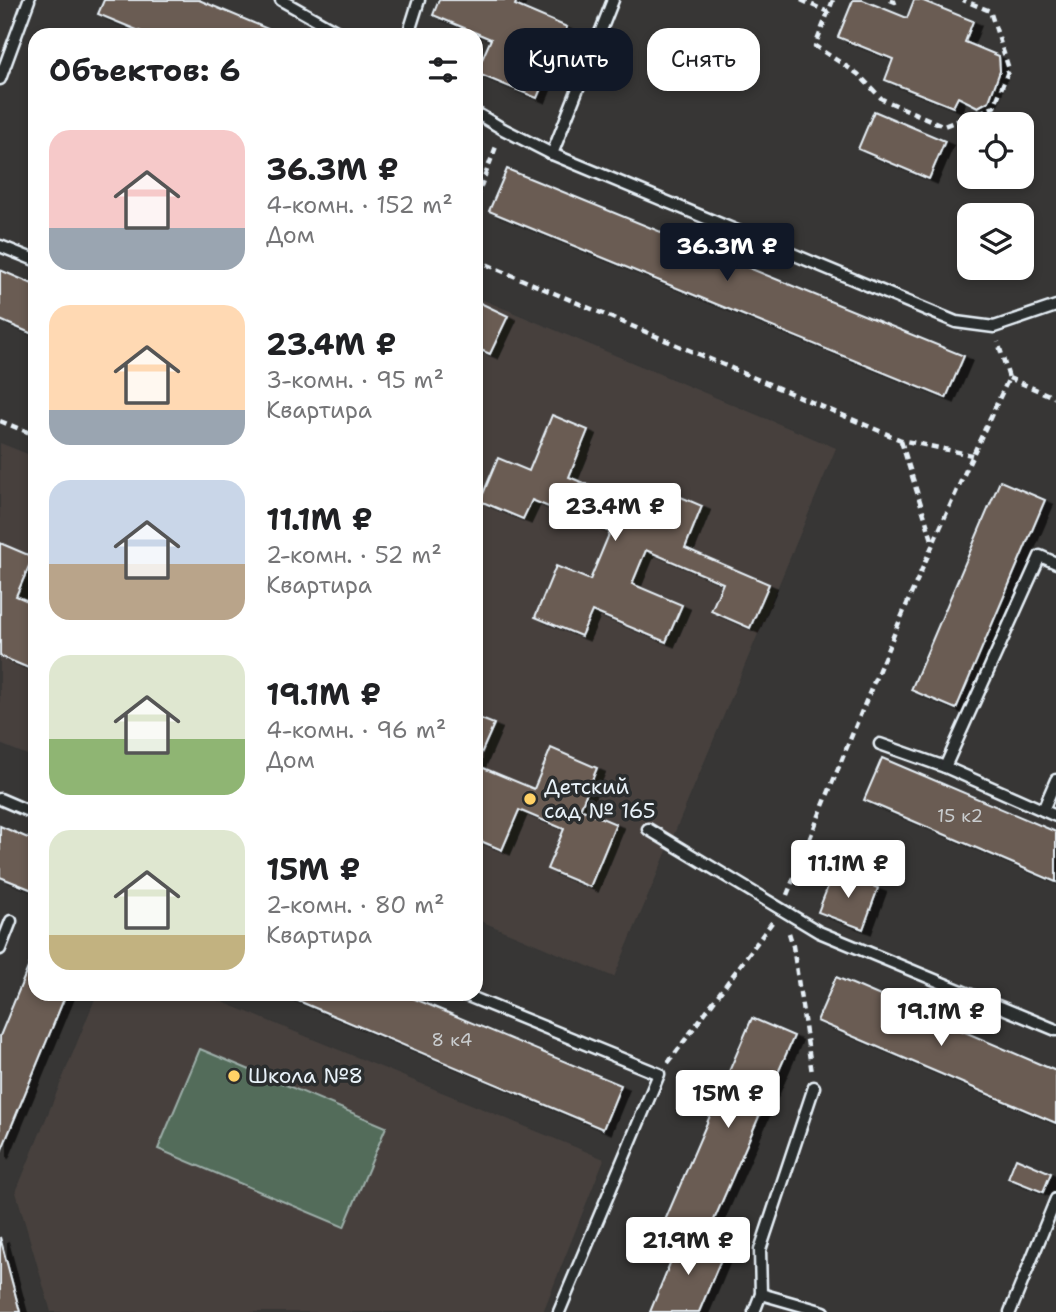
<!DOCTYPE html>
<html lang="ru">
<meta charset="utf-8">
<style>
body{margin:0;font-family:"Shantell Sans",sans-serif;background:#f6f6f6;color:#202124;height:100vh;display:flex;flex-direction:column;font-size:26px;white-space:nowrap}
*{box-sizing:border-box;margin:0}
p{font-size:23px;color:#757577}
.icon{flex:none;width:38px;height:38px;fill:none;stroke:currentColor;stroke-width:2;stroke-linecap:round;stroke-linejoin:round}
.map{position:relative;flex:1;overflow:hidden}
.details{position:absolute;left:28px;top:28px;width:455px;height:973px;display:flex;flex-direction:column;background:#fff;border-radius:21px;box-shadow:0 4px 10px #0003}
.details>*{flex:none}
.hud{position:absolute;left:504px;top:28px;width:446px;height:63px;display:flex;gap:14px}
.fabs{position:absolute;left:957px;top:112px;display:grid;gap:14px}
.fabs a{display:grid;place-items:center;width:77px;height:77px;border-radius:14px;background:#fff;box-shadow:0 4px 10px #0003;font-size:35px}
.price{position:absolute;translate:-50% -60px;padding:0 16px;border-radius:7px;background:#fff;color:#222;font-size:23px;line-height:46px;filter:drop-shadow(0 2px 4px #0008)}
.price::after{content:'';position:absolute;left:50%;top:42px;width:21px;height:16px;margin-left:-10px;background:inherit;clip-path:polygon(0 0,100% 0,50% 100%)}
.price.selected{background:#111827;color:#fff}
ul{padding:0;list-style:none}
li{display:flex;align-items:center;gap:21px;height:175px;padding:0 21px}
li span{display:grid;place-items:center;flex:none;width:196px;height:140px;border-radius:21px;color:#555}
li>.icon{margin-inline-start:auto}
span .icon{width:84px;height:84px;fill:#fffc;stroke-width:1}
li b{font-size:30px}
h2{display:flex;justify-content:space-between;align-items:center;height:84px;padding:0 21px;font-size:30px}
.tag{padding:0 24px;border-radius:21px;background:#fff;box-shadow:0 4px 10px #0003;font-size:24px;line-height:63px}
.tag.selected{background:#111827;color:#fff}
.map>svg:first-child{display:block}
</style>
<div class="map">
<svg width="1056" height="1312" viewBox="0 0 1056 1312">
<defs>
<filter id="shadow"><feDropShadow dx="8" dy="4.5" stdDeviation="0" flood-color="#0009"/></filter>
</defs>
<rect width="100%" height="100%" fill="#373635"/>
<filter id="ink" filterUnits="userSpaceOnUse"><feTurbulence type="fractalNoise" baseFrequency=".0143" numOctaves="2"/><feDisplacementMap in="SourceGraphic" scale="14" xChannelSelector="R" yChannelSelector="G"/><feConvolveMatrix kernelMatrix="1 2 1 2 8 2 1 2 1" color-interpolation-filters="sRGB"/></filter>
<g filter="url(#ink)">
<g fill="#47413e">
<path d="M476,297L836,448L614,977L476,919Z"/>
<path d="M0,443L35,457V758L0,744Z"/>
<path d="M97,994H203L604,1159L543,1312H51L16,1192Z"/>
</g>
<path fill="#526c5a" stroke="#9daea9" stroke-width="2" d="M200,1049L386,1127L344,1227L158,1149Z"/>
<g fill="#6b5c52" stroke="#e8f1f8" stroke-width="2" filter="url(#shadow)">
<path d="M104,0H199L282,35H149L98,14Z"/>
<path d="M439,0H517L515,5L567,27L537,98L476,73L491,39L433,15Z"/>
<path d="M853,0H863L907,18L914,0H921L973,21L965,42L999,56L1000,71L989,101L978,107L958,97L953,107L885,80L893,59L838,37Z"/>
<path d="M874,111L945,141L929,179L858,149Z"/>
<path d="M507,169L964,356L946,398L489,211Z"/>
<path d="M0,270L35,285V335L0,320Z"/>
<path d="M476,301L508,316L490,354L476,348Z"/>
<path d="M552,415L588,430L569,477L650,511L660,488L702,506L685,548L769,584L750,628L711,611L723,583L646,550L632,584L682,605L666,642L592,611L581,636L535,617L556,566L590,580L610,532L532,500L523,519L480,501L498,458L529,471Z"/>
<path d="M1000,481L1045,500L956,709L911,690Z"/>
<path d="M0,543L33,557L16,596L35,604V660L31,669L0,656Z"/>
<path d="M476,717L494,724L476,765L534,789L551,748L597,768L580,809L616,824L590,887L547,869L564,829L519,810L502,850L476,839Z"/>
<path d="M882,758L1056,832V882L864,800Z"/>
<path d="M0,826L35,841V891L0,877Z"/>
<path d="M834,871L878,888L863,929L818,912Z"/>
<path d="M35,951V994H66L0,1154V1036Z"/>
<path d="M836,977L1056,1071V1123L817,1021Z"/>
<path d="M282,994H403L621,1085L603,1129Z"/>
<path d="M752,1018L794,1036L704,1243L663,1225Z"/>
<path d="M1016,1158L1051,1173L1043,1192L1008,1178Z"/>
<path d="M682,1234L724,1252L699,1312H650Z"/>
<path d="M0,1237L20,1312H0Z"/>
</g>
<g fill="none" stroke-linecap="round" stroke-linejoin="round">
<g stroke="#e8f1f8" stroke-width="15">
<g id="service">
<path d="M281,0L343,35"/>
<path d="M408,35L419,0"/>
<path d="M0,79L29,0"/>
<path d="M476,113L503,129L552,154L956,322L994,327L1056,306"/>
<path d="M552,154L613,0"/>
<path d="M0,246L35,260"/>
<path d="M880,744L945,767L1056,816"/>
<path d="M945,767L1040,556L1056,563"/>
<path d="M0,799L35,814"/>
<path d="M1043,810L1056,780"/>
<path d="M648,829L819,932L1056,1030"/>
<path d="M0,949L11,921"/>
<path d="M463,994L659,1074L559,1312"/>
<path d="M761,1294L824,1312"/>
<path d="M754,1312L761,1294L760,1250L814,1087"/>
<path d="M1010,1312L1056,1199"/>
</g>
</g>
<g stroke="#e8f1f8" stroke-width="4.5" stroke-dasharray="7 5" stroke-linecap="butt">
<path d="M801,0L828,12"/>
<path d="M833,0L815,46L858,74L882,99L944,126L994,107L1009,69L990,11L963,0"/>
<path d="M890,0L895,2L900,0"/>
<path d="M476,199L497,144"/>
<path d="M476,260L901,440L972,455"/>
<path d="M1009,378L1056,398"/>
<path d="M0,421L35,435"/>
<path d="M901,441L933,543"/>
<path d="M787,895C857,721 928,547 1009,378L998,342"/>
<path d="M789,933L793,946L812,1073"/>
<path d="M668,1063L773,921"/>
</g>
<use href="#service" stroke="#2a2d2e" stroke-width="10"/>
</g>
</g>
<g fill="#ffd166" stroke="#2a2d2e" stroke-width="2.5">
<circle cx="530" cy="799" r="7"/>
<circle cx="234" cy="1076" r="7"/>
</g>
<g text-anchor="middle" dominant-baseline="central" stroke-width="7" stroke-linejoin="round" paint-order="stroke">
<g font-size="18" fill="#c9ccce">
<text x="960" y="816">15 к2</text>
<text x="452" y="1040">8 к4</text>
</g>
<g font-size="21" fill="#e8f1f8" stroke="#2a2d2e" text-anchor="start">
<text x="544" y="787">Детский<tspan x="544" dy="24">сад № 165</tspan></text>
<text x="248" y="1076">Школа №8</text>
</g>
</g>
</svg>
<div class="fabs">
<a><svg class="icon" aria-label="locate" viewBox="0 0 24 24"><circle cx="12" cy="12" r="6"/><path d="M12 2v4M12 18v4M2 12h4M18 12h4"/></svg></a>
<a><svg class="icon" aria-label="layers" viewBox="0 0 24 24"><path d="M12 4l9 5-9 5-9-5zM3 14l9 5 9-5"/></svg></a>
</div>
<b class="price selected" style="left:727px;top:283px">36.3M ₽</b>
<b class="price" style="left:615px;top:543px">23.4M ₽</b>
<b class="price" style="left:848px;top:900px">11.1M ₽</b>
<b class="price" style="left:941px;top:1048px">19.1M ₽</b>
<b class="price" style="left:728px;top:1130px">15M ₽</b>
<b class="price" style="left:688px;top:1277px">21.9M ₽</b>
<div class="hud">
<a class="tag selected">Купить</a>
<a class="tag">Снять</a>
</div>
<section class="details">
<h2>Объектов: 6<svg class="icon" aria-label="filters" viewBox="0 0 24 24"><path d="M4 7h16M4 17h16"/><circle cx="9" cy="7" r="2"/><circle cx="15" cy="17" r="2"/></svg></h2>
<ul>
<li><span style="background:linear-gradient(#f6c9c9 70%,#9aa5b1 0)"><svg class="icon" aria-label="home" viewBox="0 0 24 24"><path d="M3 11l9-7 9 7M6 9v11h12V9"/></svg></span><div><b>36.3M ₽</b><p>4-комн. · 152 m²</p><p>Дом</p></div></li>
<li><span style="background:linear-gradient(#ffd9b3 75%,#9aa5b1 0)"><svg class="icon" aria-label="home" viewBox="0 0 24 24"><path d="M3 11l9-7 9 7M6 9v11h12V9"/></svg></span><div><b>23.4M ₽</b><p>3-комн. · 95 m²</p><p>Квартира</p></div></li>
<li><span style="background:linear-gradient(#c9d6e8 60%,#b9a48a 0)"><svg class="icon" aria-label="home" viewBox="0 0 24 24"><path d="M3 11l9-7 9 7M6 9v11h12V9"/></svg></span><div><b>11.1M ₽</b><p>2-комн. · 52 m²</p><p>Квартира</p></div></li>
<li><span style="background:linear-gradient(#dfe7d0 60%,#8fb573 0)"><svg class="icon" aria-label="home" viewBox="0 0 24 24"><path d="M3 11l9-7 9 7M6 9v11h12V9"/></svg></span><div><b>19.1M ₽</b><p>4-комн. · 96 m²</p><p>Дом</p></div></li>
<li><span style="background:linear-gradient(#dfe7d0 75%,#c2b280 0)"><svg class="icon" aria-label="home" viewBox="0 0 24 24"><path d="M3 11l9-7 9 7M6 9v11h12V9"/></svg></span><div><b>15M ₽</b><p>2-комн. · 80 m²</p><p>Квартира</p></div></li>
</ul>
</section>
</div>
